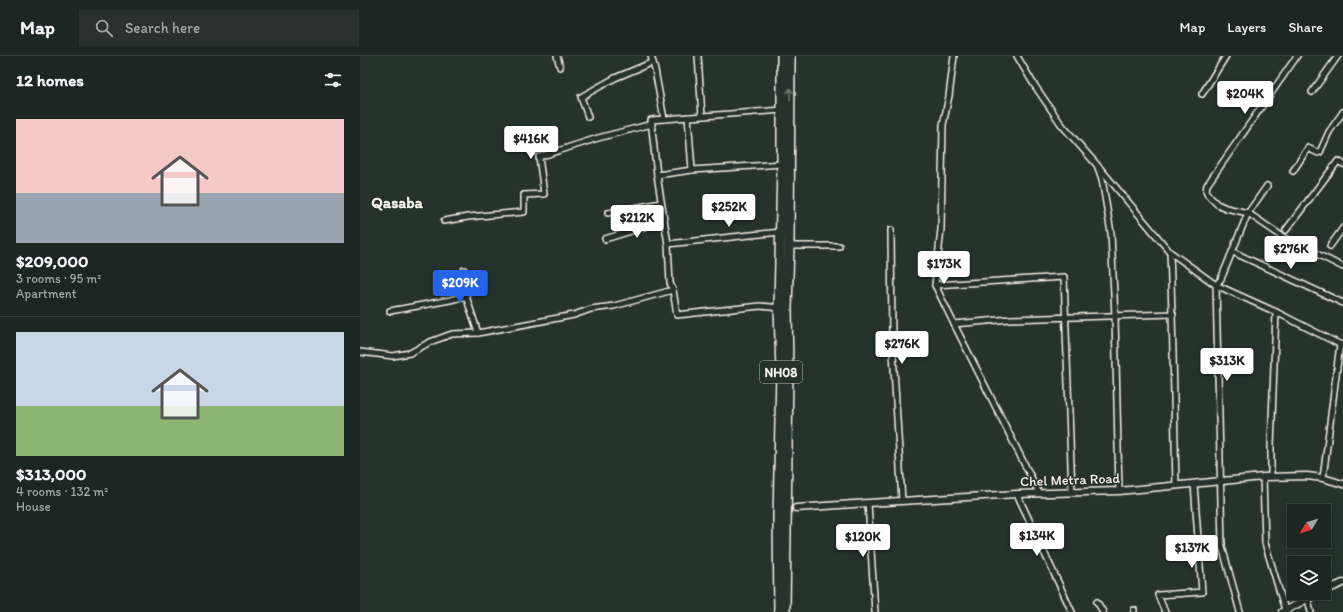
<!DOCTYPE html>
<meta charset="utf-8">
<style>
body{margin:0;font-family:Itim,sans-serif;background:#29322f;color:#f1f3f6;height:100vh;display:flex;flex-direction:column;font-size:15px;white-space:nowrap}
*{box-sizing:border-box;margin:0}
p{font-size:13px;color:#a0a5a5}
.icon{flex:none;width:22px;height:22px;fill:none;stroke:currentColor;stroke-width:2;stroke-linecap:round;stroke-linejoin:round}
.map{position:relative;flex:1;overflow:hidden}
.panel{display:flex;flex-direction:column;background:#1c2622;width:360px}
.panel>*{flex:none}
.needle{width:26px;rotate:232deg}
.tools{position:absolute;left:927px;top:448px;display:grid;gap:8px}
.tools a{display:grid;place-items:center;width:44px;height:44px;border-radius:0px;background:#1c2622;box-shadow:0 2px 10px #0003,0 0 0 1px #3a4340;font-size:20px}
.price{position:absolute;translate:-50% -34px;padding:0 9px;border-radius:4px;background:#fff;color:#222;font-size:13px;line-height:26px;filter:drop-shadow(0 1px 2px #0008)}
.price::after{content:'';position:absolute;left:50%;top:24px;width:12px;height:9px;margin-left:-6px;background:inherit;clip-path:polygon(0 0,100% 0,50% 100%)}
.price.active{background:#2563eb;color:#fff}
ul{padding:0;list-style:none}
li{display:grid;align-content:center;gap:8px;height:212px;padding:0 16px}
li+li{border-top:1px solid #3a4340}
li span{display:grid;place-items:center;height:124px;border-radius:0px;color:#555}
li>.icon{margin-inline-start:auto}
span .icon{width:72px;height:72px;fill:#fffc;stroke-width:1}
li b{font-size:17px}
h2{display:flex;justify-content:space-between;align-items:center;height:48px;padding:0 16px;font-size:17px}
header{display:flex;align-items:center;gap:24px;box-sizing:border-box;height:56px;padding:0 20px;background:#1c2622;border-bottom:1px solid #3a4340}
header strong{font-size:19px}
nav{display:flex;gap:22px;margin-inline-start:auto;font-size:14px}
.search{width:280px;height:36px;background:#29322f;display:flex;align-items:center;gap:10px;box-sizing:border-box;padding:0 14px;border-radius:0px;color:#a0a5a5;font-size:15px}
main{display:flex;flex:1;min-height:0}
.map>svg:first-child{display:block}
</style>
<header>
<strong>Map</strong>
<div class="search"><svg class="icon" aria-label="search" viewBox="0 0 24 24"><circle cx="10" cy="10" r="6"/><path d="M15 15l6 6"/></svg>Search here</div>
<nav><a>Map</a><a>Layers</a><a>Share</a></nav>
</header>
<main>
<section class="panel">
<h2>12 homes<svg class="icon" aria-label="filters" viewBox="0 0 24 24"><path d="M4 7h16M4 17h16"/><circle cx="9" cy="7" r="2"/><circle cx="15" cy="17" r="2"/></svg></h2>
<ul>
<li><span style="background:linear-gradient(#f6c9c9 60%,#9aa5b1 0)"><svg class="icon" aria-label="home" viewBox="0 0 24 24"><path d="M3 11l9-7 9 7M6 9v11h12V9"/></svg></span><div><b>$209,000</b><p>3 rooms · 95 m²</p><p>Apartment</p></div></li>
<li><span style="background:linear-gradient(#c9d6e8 60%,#8fb573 0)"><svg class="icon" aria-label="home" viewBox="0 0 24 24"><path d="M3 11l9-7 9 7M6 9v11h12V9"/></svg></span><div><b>$313,000</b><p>4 rooms · 132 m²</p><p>House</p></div></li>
</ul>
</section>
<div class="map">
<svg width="983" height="556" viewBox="0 0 983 556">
<rect width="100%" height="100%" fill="#26332d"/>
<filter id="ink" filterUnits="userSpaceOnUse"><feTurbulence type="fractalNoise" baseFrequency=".025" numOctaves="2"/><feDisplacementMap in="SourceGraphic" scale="8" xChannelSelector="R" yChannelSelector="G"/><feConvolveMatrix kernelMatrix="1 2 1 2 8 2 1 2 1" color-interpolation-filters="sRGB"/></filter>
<g filter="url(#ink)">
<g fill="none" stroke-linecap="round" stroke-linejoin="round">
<g stroke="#f4f1e8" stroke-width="8">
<g id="minor">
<path d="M197,0L200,11"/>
<path d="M291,0L295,14L304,63"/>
<path d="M338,0L342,60"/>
<path d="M594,0L589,40L583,69L581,173L575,229L594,268L679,437"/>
<path d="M657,0L673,27L701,68L737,109L742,123L751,177L755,260L759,435"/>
<path d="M937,0L847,129L846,134L848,139L857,148L866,152L888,157L923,181L983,211"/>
<path d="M952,36L978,0"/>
<path d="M842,38L866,0"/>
<path d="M228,61L221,41L255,22L293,6"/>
<path d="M328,61L332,114"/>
<path d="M739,111L810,196L856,229L916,256L983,290"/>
<path d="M933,115L948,92L958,97L960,96L969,76L983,56"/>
<path d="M297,119L332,114L423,108"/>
<path d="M248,157L301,147"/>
<path d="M84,165L108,161L164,156V139L184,138L179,101L238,82L292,68"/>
<path d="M531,174L532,280L542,445"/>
<path d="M926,174L978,105L983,108"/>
<path d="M245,183L304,165"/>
<path d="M308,188L390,179L422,176"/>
<path d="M429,190H479"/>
<path d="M970,190L983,172"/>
<path d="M810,196C813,273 814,351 816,429"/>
<path d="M873,196L983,247"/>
<path d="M104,214L106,240L118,277"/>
<path d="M575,229L704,221L712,436"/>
<path d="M421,252L400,250L317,259L313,234L310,227L308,188L297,119L291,64L423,54"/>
<path d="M30,255L90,244L106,240"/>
<path d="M594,268L650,263L813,258"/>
<path d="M0,296L33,300L50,297L70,286L92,278L118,277L214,259L231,253L254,250L313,234"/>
<path d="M903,421L905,487L925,554"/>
<path d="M911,421V390L916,256"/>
<path d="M963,422L980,288"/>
<path d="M657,438L712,556"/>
<path d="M508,447L515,556"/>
<path d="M948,543L951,556"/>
<path d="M737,546L743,556"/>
<path d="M774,554V556"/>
<path d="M805,556L798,539L842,536L834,428"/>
<path d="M880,556L862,490L856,229L861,223L888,157L907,130"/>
</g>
</g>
<g stroke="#f4f1e8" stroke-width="9">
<g id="tertiary">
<path d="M436,452L508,447L657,438L759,435L903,421L947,420L963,422L983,428"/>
<path d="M964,535L983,527"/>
<path d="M922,556L959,537"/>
</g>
</g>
<g stroke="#f4f1e8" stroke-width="12">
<g id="trunk">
<path d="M419,556L418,463L421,315L419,252L422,108V0"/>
<path d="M425,556L428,314L427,252L429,190L430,0"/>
</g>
</g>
<use href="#minor" stroke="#26332d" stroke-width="5"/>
<use href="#tertiary" stroke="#26332d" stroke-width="6"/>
<use href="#trunk" stroke="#26332d" stroke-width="9"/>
</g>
<defs><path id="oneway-shaft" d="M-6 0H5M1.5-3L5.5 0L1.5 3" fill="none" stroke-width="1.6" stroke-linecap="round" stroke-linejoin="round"/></defs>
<use stroke="#6e766e" href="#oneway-shaft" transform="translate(430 38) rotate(-90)"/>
</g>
<g text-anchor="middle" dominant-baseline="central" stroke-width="3" stroke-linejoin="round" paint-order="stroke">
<rect fill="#26332d" stroke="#b6b8b0" stroke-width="1" x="400" y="305" width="42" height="22" rx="3"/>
<g font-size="13" font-weight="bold" fill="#f4f1e8">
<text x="421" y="316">NH08</text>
</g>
<g font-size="14" fill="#f4f1e8" stroke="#26332d">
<text transform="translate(710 424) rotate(-2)">Chel Metra Road</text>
</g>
<g font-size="16" font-weight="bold" fill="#f4f1e8" stroke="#26332d">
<text x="37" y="146">Qasaba</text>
</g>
</g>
</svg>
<div class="tools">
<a><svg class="needle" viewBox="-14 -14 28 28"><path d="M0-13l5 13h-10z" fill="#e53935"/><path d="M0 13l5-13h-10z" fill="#a0a5a5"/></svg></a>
<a><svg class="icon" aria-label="layers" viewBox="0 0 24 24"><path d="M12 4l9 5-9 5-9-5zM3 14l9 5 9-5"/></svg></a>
</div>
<b class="price" style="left:885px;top:59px">$204K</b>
<b class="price" style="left:171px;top:104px">$416K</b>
<b class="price" style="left:369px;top:172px">$252K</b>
<b class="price" style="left:277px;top:183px">$212K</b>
<b class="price" style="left:931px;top:214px">$276K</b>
<b class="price" style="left:584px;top:229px">$173K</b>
<b class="price active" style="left:100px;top:248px">$209K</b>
<b class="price" style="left:542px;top:309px">$276K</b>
<b class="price" style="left:867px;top:326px">$313K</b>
<b class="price" style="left:677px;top:501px">$134K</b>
<b class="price" style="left:503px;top:502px">$120K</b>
<b class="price" style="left:832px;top:513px">$137K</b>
</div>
</main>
